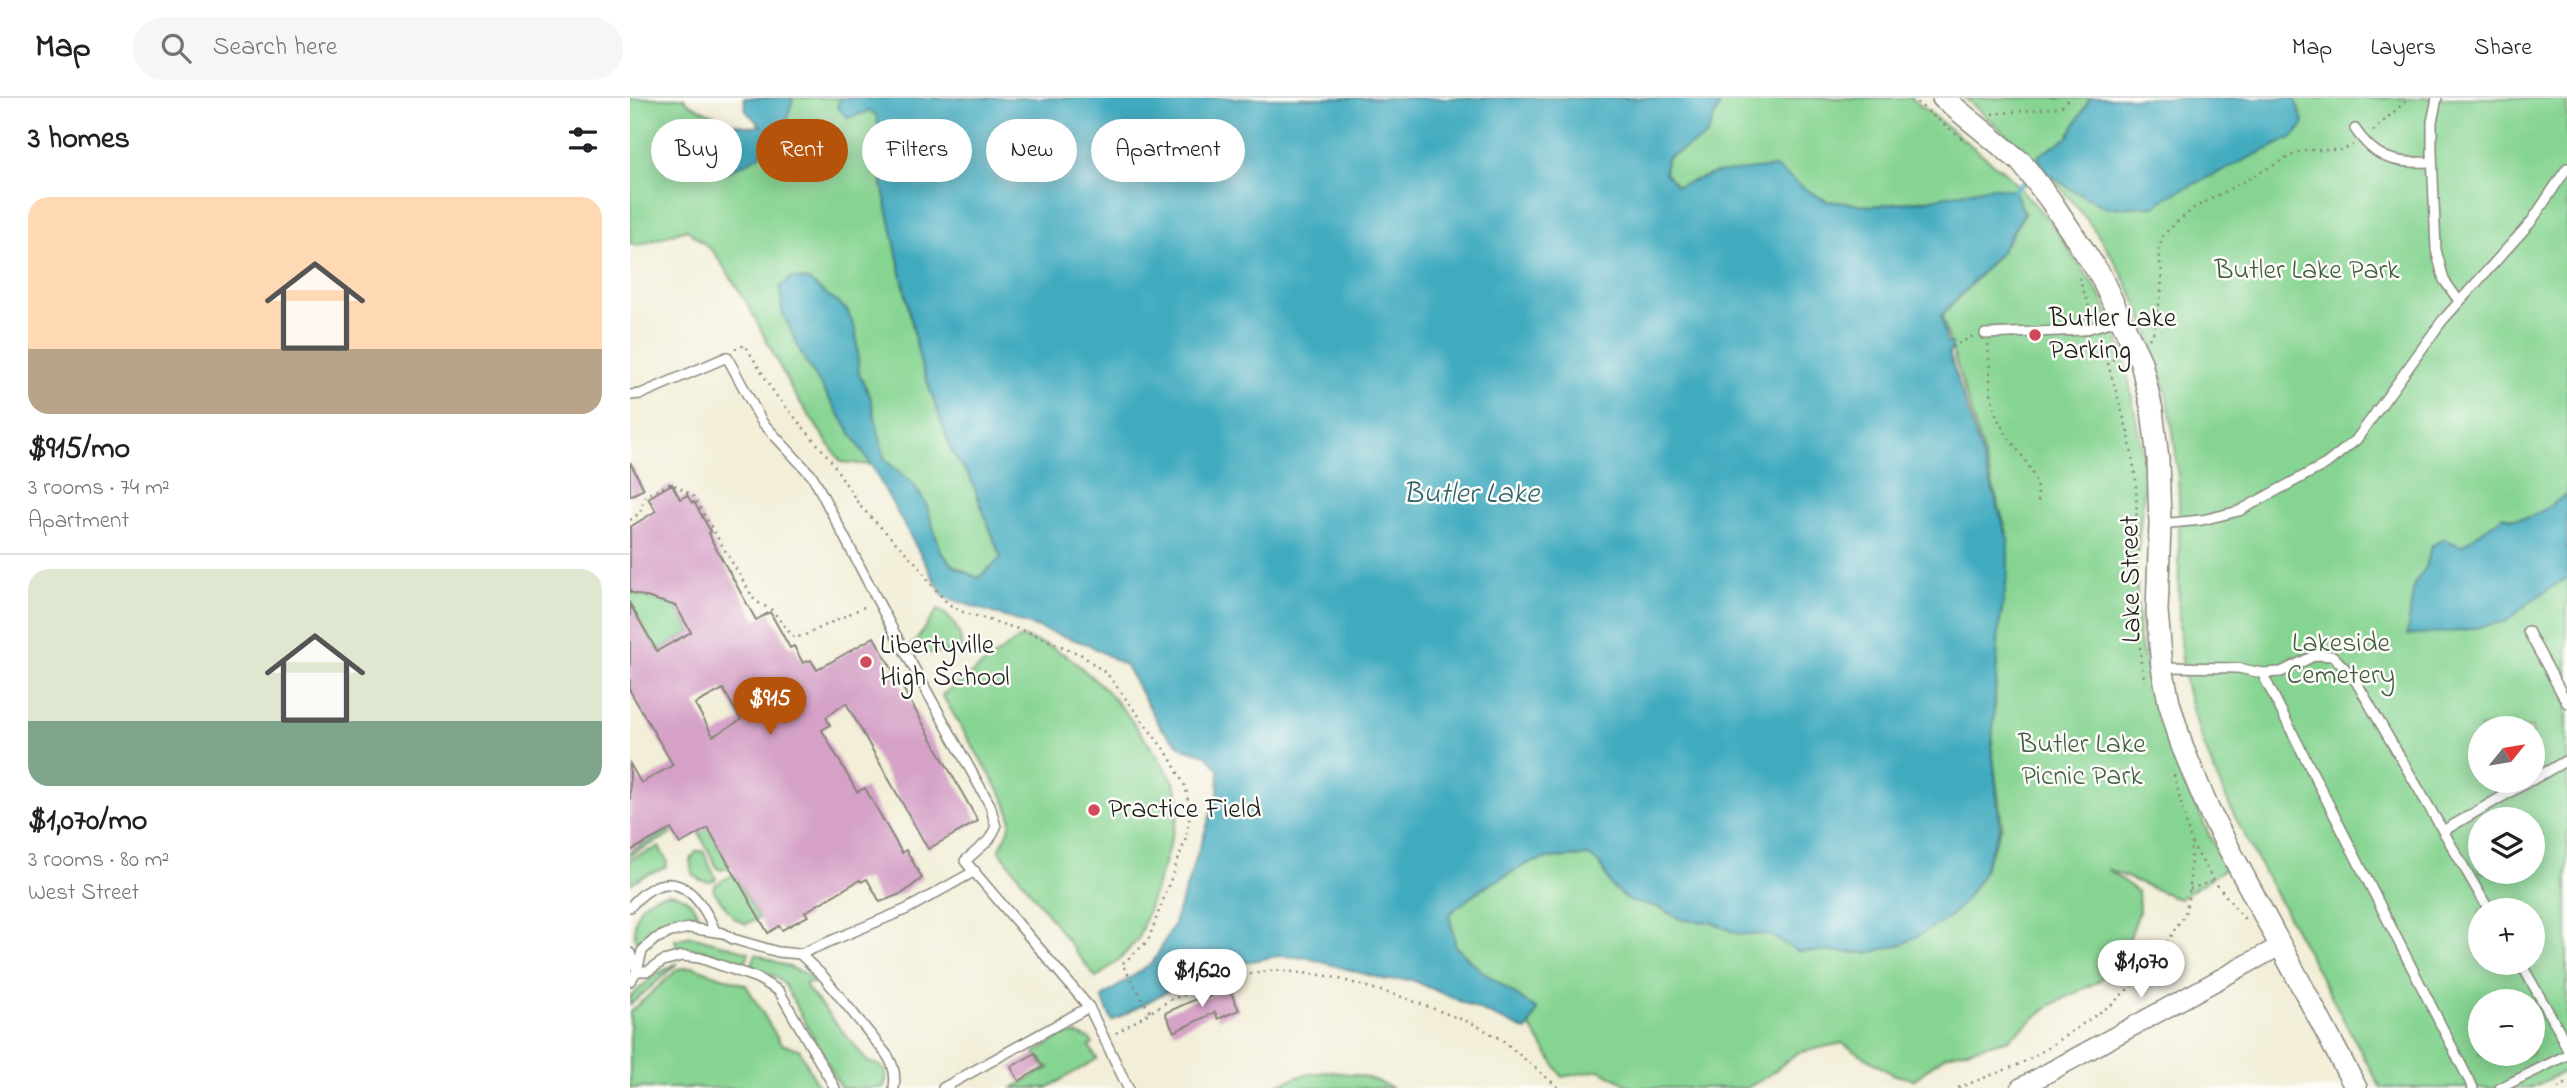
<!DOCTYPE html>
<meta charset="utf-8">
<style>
body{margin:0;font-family:"Indie Flower",sans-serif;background:#f6f6f6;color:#202124;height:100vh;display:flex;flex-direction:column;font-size:26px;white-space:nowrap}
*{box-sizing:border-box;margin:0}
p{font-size:23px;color:#757577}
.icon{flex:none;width:38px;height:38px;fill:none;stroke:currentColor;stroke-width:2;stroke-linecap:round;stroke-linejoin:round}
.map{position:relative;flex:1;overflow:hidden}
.details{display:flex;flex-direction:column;background:#fff;width:630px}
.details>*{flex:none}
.top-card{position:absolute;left:21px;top:21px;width:665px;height:63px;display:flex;gap:14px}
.needle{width:46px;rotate:60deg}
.controls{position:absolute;left:1838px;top:618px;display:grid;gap:14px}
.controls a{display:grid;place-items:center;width:77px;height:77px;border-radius:50%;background:#fff;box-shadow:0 4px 18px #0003;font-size:35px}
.price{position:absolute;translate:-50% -60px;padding:0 16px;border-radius:24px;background:#fff;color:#222;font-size:23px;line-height:46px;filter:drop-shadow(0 2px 4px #0008)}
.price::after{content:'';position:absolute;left:50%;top:42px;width:21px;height:16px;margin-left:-10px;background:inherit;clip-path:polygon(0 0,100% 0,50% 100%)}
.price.current{background:#b45309;color:#fff}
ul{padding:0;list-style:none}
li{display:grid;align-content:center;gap:14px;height:371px;padding:0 28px}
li+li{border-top:2px solid #e0e0e0}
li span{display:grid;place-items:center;height:217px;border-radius:21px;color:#555}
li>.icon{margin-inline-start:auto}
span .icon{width:126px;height:126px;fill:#fffc;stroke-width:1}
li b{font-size:30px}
h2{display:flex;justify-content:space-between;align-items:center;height:84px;padding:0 28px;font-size:30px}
.pill{padding:0 24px;border-radius:32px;background:#fff;box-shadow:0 4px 18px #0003;font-size:24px;line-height:63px}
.pill.current{background:#b45309;color:#fff}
header{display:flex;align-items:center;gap:42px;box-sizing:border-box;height:98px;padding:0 35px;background:#fff;border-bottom:2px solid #e0e0e0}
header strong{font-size:33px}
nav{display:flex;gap:38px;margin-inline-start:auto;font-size:24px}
.search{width:490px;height:63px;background:#f6f6f6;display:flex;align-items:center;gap:18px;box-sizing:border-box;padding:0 24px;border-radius:38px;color:#757577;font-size:26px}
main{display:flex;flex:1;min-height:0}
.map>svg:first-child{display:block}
</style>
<header>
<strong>Map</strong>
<div class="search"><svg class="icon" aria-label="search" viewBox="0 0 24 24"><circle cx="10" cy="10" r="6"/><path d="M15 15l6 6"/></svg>Search here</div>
<nav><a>Map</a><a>Layers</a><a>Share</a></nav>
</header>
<main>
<section class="details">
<h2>3 homes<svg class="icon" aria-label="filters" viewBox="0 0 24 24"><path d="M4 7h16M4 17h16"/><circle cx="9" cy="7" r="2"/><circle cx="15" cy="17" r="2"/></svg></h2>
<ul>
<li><span style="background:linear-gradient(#ffd9b3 70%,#b9a48a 0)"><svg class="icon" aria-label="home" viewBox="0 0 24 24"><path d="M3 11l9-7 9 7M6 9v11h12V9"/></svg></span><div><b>$915/mo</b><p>3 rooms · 74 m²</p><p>Apartment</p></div></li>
<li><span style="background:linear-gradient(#dfe7d0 70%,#7fa58c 0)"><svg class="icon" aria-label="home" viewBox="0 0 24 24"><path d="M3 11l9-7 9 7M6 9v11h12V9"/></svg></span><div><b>$1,070/mo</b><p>3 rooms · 80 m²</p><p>West Street</p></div></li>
</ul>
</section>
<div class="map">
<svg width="1937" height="990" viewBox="0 0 1937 990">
<rect width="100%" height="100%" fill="#fdfcf7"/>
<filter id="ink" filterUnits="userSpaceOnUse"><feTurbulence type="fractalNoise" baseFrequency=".0143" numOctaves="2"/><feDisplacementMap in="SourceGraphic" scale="14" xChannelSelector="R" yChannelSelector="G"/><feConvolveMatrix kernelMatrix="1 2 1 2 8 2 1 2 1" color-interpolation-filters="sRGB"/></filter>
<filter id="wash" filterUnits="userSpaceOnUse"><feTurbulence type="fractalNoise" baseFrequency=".00686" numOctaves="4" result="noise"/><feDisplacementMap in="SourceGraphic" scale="28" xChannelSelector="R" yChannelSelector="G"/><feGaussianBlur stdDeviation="1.57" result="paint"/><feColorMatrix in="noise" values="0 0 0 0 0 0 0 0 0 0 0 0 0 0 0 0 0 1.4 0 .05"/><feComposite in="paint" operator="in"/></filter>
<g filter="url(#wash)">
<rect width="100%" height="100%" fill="#f2eed8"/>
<g fill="#86d492" stroke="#517857" stroke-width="2" fill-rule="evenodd">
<path d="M0,0H54L59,6L101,25L58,41L129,57L140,40L155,28L163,0H210L208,9L239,13L246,16L251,39L252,86L290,263L322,354L341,381L371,460L348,480L324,468L311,454L296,406L284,387L255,362L240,298L229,276L226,233L152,213L173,259L241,367L211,364L163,294L117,205L84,154L56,131L8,148L0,146Z"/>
<path d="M1092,0H1281L1377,76L1418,121L1471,198L1493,253L1516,372L1506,467L1509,542L1544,661L1595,771L1549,801L1477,771L1508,794L1509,814L1492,861L1469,883L1419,908L1379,941L1314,958L1284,982L1262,976L1212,945L1167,955L1138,978L1117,990H1003L970,972L932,979L900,928L907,912L849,871L826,849L819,816L851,791L897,766L918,760L959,758L970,766L982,789L1000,803L1028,809L1052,822L1080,824L1109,836L1139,837L1167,853L1335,803L1351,779L1372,728L1362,649L1368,531L1379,441L1312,218L1370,155L1395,115L1384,92L1242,108L1197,103L1177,92L1086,75L1047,89L1035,75L1037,60L1076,39Z"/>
<path d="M1335,0H1937V972L1901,990H1751C1718,930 1685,869 1653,809C1617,744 1581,679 1561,607C1542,541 1551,470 1549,402C1546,309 1523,218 1470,140C1434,87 1383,42 1335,0ZM1850,630H1902V682H1850ZM1850,721H1902V774H1850ZM1850,812H1902V864H1850ZM1850,903H1902V956H1850Z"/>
<path d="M0,494L41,506L44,504L61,534L27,553L0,506Z"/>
<path d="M308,511C325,522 332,535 332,555H291L285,558L279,548L285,544Z"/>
<path d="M391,539L419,548L439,559L473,589L496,615L528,659L544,684L551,706L533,769L508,841L490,861L466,880L369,752C381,729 385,726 375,702L312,597Z"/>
<path d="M44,724V735L0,757V753L38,733Z"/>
<path d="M75,724L100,768L93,772L88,771L69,735Z"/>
<path d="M29,749L37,763L36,769L13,778L0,786V761Z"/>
<path d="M67,753H73L86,781C78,787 68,782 62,775L60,762Z"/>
<path d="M104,776L129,820L116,826L104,820L83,792L86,786Z"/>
<path d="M40,795C54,797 66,806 69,820L28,829L7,843L5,841C2,813 13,798 40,795Z"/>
<path d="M61,838L119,854L115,867L74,852H48L45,842Z"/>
<path d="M126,856L174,875L184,882V885H176V889L238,964C254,966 261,975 253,990H211L154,886L144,878L121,869Z"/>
<path d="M48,865L0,907V899L26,876Z"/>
<path d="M63,869L116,887L151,946L169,951L189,990H0V914L48,871Z"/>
<path d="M446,936L460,941L463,946L459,948L467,961L417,990H383L420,969L415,971L405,954L435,937Z"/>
<path d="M697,974C721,975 740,978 762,990H639L673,977Z"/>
</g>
<g fill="#3faabf" stroke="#2e636e" stroke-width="2">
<path d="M114,0H163L155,29L140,40L129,58L94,76L67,59L58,40L101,25L121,29L131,28L116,13Z"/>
<path d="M210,0H1092L1076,39L1037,60L1035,75L1047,88L1086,75L1145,69L1177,92L1197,103L1242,108L1292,103L1361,89L1384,92L1394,115L1370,155L1311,218L1317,245H1322V252L1319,254L1378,441V474L1369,531L1362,649L1370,729L1351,779L1335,803L1318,821L1273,846L1238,855L1167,853L1139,837L1109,836L1080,824L1052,822L1028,809L1000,803L982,789L970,766L959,758L918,760L897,766L851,791L819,816L826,849L849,871L907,912L897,933L782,882H756L677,860L648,858L586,870L558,882L482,923L472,899L523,864L543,828L588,695L589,672L577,657L553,650L531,630L496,568L457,546L314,499L241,367L173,259L152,213L150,189L161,180L178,182L217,212L226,233L229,276L240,298L255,362L284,387L296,406L311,454L324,468L348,480L371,460L341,381L322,354L290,263L252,86L251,39L246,17L239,13L218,20L207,9Z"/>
<path d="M1460,0H1665L1674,26L1663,39L1539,98L1525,108L1477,110L1440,91L1414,73L1408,58L1438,39Z"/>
<path d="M1937,396V480L1902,502L1877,523L1831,533L1777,537L1784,486L1796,469L1801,448L1814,441L1831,448L1874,418C1896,429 1919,408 1937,396Z"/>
</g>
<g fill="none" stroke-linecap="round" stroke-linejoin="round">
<path stroke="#3faabf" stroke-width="4.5" d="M1384,92L1397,82"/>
</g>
<g id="blocks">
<g fill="#d5a1c7" fill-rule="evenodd">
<path d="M0,364L14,391L0,398Z"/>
<path d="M42,386L50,401L57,397L62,405L64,404L81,434L79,435L83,445L126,522L140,514L160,550L164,548L173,565L181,562L187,572L244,539L348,723L298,751L216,605L196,619L200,627L192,632L227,694L235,690L272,755L276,752L292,780L273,795L250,804L237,781L231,784L230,782L175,814L178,818L152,832L149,828L138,835L78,730L50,746L41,731L0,753V666L11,685L43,667L0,593V506L27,553L61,534L46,508L0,494V429L26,413L18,400ZM93,591L111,622L83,638L65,606Z"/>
<path d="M599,890L609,912L588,921L585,914L544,934L535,915L575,897L576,900Z"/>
<path d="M405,955L413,969L389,983L381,969Z"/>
</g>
</g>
</g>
<g filter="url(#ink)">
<use href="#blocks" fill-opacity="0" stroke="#87857a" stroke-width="2"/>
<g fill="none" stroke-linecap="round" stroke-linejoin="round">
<g stroke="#87857a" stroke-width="12">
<g id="service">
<path d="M1807,0L1802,24V54L1806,152L1814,182L1829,203"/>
<path d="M1725,31C1746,62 1766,66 1802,64"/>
<path d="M1355,236L1453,232L1491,221"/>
<path d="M0,297L11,296L97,259L132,324L183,379L264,534L360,707L366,729L359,742L335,763L459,909L313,990"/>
<path d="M1530,426L1572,422L1609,413L1696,366L1726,342L1812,223L1901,124L1937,70"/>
<path d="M1898,533L1937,605"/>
<path d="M1534,569L1608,570L1632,575L1843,990"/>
<path d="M1632,575L1651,574L1686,557L1703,558L1724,580L1859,812"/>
<path d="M1902,682L1937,662"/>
<path d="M1813,733L1901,682"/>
<path d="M0,809C38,765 67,790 85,833"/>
<path d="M0,855L6,871"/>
<path d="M170,856L277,811L345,773"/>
<path d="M1890,864L1929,932L1937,951"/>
<path d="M7,873H18L33,863L52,858L70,860L127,880L149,893L205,990"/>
<path d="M0,883L7,873L12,853L25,841L41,834L59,830L93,835L103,841L148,854L170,856L194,879L257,957C264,968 266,977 264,990"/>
<path d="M459,909L498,990"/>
<path d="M1870,990L1937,957"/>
</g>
</g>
<g stroke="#87857a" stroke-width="21">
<path id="minor" d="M1390,990L1650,848"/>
</g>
<g stroke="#87857a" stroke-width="24">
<path id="tertiary" d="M1313,0L1391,64L1421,103L1470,177L1511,264L1522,312L1528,361L1530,426L1527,513L1532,569L1539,604L1552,648L1579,713L1726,990"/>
</g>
<g stroke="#87857a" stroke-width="2.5" stroke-dasharray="2 5" stroke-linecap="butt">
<path d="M1281,0L1335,43"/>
<path d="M1362,16L1431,9L1439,0"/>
<path d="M1743,33L1779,0"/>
<path d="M1449,180L1462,217"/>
<path d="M1470,240L1478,266"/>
<path d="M1519,241L1523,235L1531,197L1532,174L1528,155L1533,137L1547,124L1564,110L1672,52H1713L1723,47"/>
<path d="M1358,246C1361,269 1358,295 1366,316C1380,353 1410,364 1408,408"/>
<path d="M1322,249L1345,237"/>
<path d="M105,251L115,247L145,296L200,361L230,408L286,465L301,486L318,506L333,514L401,535L452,557L478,577L539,658L556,690L560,717L556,740L518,843L492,866L520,914"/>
<path d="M1489,256L1478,266L1499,338L1506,382L1508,504"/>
<path d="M0,422L10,415L15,398L41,385L63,398L125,503L142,512L164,540L175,537L238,507"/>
<path d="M1509,528L1511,566L1515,584"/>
<path d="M1544,677L1561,744L1584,783L1616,823"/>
<path d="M1560,791L1583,783"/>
<path d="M486,935L542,901L621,876L646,872L699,878L772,899L844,926L872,942L929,990"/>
<path d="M1328,990L1390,966L1416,951L1482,906L1517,873L1555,816L1560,791L1561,745"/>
<path d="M1928,990L1937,985"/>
</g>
<use href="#service" stroke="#fff" stroke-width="9"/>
<use href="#minor" stroke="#fff" stroke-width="18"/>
<use href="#tertiary" stroke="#fff" stroke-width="21"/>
</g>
</g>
<g fill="#d1495b" stroke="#fdfcf7" stroke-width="2.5">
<circle cx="1405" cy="237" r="7"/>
<circle cx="236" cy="564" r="7"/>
<circle cx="464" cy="712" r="7"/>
</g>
<g text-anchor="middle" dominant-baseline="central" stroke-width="5" stroke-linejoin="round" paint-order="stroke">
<g font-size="28" fill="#415c45" stroke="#fdfcf7">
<text x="1677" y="173">Butler Lake Park</text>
<text x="1711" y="546">Lakeside<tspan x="1711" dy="32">Cemetery</tspan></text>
<text x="1452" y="647">Butler Lake<tspan x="1452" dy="32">Picnic Park</tspan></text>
</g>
<g font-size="28" fill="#1c1c1c" stroke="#fdfcf7" text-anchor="start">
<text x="1419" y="221">Butler Lake<tspan x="1419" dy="32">Parking</tspan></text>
<text x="250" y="548">Libertyville<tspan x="250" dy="32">High School</tspan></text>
<text x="478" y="712">Practice Field</text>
</g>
<g font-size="28" fill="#1c1c1c" stroke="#fdfcf7">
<text transform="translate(1502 481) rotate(-91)">Lake Street</text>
</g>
<g font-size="30" font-style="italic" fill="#2e636e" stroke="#fdfcf7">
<text x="841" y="397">Butler Lake</text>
</g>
</g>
</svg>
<div class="controls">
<a><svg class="needle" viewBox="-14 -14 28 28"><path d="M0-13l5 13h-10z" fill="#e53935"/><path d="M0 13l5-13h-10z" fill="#757577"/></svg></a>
<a><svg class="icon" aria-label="layers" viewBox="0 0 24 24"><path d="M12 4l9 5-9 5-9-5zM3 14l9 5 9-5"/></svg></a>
<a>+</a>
<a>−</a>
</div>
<b class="price current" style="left:140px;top:639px">$915</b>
<b class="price" style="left:1511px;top:902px">$1,070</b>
<b class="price" style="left:572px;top:911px">$1,620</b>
<div class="top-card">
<a class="pill">Buy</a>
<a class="pill current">Rent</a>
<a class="pill">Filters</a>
<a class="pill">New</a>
<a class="pill">Apartment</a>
</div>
</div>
</main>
